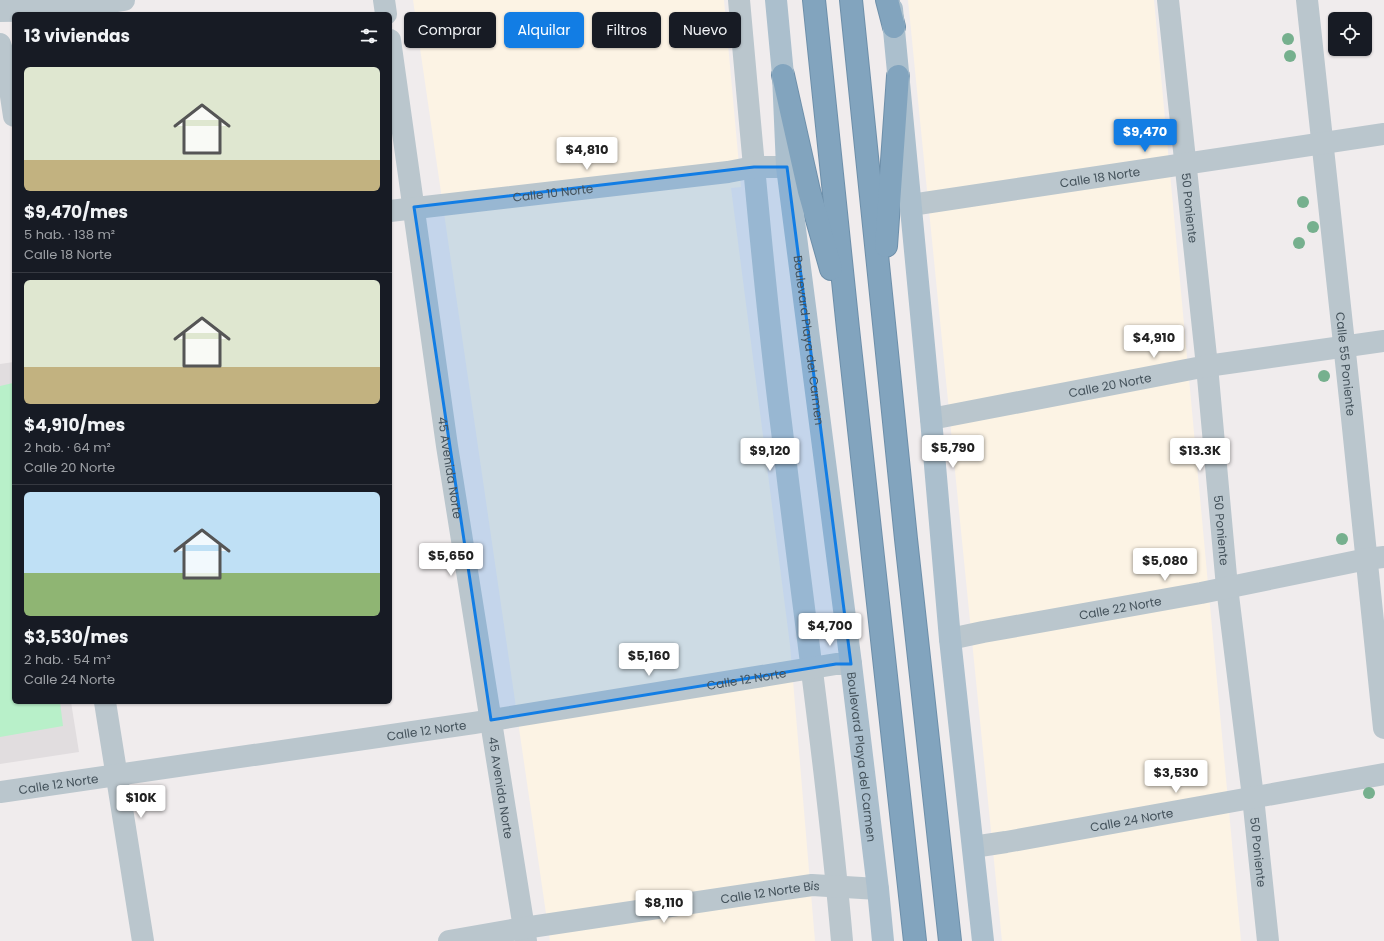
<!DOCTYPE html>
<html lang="es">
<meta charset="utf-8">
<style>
body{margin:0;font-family:Poppins,sans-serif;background:#20242c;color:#f1f3f6;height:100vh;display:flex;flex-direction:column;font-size:15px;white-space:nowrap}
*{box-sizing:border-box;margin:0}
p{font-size:13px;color:#9ea1a6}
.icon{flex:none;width:22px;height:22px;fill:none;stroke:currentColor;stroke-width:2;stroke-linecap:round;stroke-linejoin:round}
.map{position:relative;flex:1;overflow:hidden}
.drawer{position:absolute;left:12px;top:12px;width:380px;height:692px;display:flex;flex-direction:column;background:#171b24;border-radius:6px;box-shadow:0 1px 3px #0004}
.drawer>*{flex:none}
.hud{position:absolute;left:404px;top:12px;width:380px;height:36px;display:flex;gap:8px}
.controls{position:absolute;left:1328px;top:12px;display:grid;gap:8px}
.controls a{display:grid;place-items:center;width:44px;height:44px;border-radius:6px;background:#171b24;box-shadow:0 1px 3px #0004;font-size:20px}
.price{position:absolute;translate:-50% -34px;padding:0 9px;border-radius:4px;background:#fff;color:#222;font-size:13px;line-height:26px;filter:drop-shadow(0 1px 2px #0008)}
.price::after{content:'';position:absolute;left:50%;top:24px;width:12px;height:9px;margin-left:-6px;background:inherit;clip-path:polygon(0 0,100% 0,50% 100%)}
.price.on{background:#127de4;color:#fff}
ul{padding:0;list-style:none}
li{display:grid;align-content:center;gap:8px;height:212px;padding:0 12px}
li+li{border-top:1px solid #363941}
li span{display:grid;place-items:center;height:124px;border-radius:6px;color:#555}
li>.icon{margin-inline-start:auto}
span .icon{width:72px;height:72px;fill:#fffc;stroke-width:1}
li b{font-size:17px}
h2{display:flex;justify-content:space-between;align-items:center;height:48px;padding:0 12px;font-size:17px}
.pill{padding:0 14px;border-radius:6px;background:#171b24;box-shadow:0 1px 3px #0004;font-size:14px;line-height:36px}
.pill.on{background:#127de4;color:#fff}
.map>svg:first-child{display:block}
</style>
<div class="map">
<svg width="1384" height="941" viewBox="0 0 1384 941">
<rect width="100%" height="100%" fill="#f0eced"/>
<g fill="#fcf3e4">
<path d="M413,0H724L741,187L731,188L790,645L815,941H550Z"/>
<path d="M908,0H1154L1241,941H1002Z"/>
</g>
<path fill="#e1dddf" d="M14,362V702H71L79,752L0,764V364Z"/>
<path fill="#b8f0c9" d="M13,383L14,702H60L63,726L0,737V386Z"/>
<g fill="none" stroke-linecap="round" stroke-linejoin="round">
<g stroke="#6d8faa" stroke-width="24">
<g id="highway">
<path d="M814,0L848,329L915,941"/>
<path d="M851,0L906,539L950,941"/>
<path d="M887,0L894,27"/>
<path d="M783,75L809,191L831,269"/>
<path d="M886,246L898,76"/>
</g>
</g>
<g stroke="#bac6cd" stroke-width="22">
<path d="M384,0L386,14"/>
<path d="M739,0C752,144 764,288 782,431C802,601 827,770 842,941"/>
<path id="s1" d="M1168,0L1207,366L1227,587L1253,797L1268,941"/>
<path id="s2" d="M1307,0C1333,243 1360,485 1384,728"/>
<path d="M0,11L61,10L124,0"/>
<path id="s3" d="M390,40L447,446L526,941"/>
<path d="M0,44L6,63L14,116"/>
<path id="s4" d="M911,205L1384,134"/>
<path id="s5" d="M390,211L728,172L754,167H787"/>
<path id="s6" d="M931,419L1207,366L1384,341"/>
<path id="s7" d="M950,639L983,632L1201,593L1367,559L1384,557"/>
<path d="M105,702L143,941"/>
<path id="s8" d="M0,792L474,723L836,664H851"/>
<path id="s9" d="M973,847L1006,842L1384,774"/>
<path id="s10" d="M449,941L524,928L812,885L878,889"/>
</g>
<g stroke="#abbfcd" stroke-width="22">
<path id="s11" d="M776,0L783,75L787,167L851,664L878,889L883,941"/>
<path d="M892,9L931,419L950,639L983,941"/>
</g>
<use href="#highway" stroke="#82a4be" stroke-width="22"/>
</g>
<g fill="#76b08e">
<circle cx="1288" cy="39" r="6"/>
<circle cx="1290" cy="56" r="6"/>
<circle cx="1303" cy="202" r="6"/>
<circle cx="1313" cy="227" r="6"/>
<circle cx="1299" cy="243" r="6"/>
<circle cx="1324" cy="376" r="6"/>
<circle cx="1342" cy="539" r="6"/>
<circle cx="1369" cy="793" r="6"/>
</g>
<path fill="#127de4" fill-opacity="0.2" stroke="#127de4" stroke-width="3" stroke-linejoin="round" d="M754,167H787L851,664H836L491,720L414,207Z"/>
<g text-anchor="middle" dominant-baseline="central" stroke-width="3.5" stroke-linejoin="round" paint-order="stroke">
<g font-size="12" fill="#44525b" stroke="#fff">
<text stroke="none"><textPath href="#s4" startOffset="191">Calle 18 Norte</textPath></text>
<text stroke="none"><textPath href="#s5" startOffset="164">Calle 10 Norte</textPath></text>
<text stroke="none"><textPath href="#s1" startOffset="209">50 Poniente</textPath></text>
<text stroke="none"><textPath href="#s11" startOffset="342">Boulevard Playa del Carmen</textPath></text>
<text stroke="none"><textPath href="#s2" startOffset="366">Calle 55 Poniente</textPath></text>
<text stroke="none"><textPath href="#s6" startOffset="182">Calle 20 Norte</textPath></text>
<text stroke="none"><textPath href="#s3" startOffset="432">45 Avenida Norte</textPath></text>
<text stroke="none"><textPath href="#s1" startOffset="533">50 Poniente</textPath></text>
<text stroke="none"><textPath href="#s7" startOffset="173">Calle 22 Norte</textPath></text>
<text stroke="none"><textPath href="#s8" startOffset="755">Calle 12 Norte</textPath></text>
<text stroke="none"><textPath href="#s8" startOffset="431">Calle 12 Norte</textPath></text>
<text stroke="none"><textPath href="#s11" startOffset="762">Boulevard Playa del Carmen</textPath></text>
<text stroke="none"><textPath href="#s8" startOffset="59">Calle 12 Norte</textPath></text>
<text stroke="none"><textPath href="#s3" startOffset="756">45 Avenida Norte</textPath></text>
<text stroke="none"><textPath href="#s9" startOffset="161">Calle 24 Norte</textPath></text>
<text stroke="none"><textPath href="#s1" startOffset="857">50 Poniente</textPath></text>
<text stroke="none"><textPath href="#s10" startOffset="325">Calle 12 Norte Bis</textPath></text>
</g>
</g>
</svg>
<div class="controls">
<a><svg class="icon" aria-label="locate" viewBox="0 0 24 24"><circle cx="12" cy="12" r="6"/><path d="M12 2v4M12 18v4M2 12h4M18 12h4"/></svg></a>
</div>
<b class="price on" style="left:1145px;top:153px">$9,470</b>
<b class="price" style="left:587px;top:171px">$4,810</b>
<b class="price" style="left:1154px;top:359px">$4,910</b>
<b class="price" style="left:953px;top:469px">$5,790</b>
<b class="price" style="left:770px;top:472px">$9,120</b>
<b class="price" style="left:1200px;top:472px">$13.3K</b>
<b class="price" style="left:451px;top:577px">$5,650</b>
<b class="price" style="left:1165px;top:582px">$5,080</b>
<b class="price" style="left:830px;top:647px">$4,700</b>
<b class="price" style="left:649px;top:677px">$5,160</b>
<b class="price" style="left:1176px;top:794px">$3,530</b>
<b class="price" style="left:141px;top:819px">$10K</b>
<b class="price" style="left:664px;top:924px">$8,110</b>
<div class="hud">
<a class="pill">Comprar</a>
<a class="pill on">Alquilar</a>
<a class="pill">Filtros</a>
<a class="pill">Nuevo</a>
</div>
<section class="drawer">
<h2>13 viviendas<svg class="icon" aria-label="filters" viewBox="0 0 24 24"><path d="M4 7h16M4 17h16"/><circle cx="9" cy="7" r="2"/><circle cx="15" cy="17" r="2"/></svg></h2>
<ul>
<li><span style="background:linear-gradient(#dfe7d0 75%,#c2b280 0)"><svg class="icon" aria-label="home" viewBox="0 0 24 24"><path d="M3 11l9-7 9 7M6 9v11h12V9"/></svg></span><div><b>$9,470/mes</b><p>5 hab. · 138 m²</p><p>Calle 18 Norte</p></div></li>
<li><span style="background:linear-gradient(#dfe7d0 70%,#c2b280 0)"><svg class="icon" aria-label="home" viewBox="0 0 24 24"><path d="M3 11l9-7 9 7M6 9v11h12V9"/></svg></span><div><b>$4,910/mes</b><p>2 hab. · 64 m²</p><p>Calle 20 Norte</p></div></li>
<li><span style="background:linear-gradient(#bfe0f5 65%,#8fb573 0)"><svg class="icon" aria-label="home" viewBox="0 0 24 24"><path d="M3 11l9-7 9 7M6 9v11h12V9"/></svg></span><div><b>$3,530/mes</b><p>2 hab. · 54 m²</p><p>Calle 24 Norte</p></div></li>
</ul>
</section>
</div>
